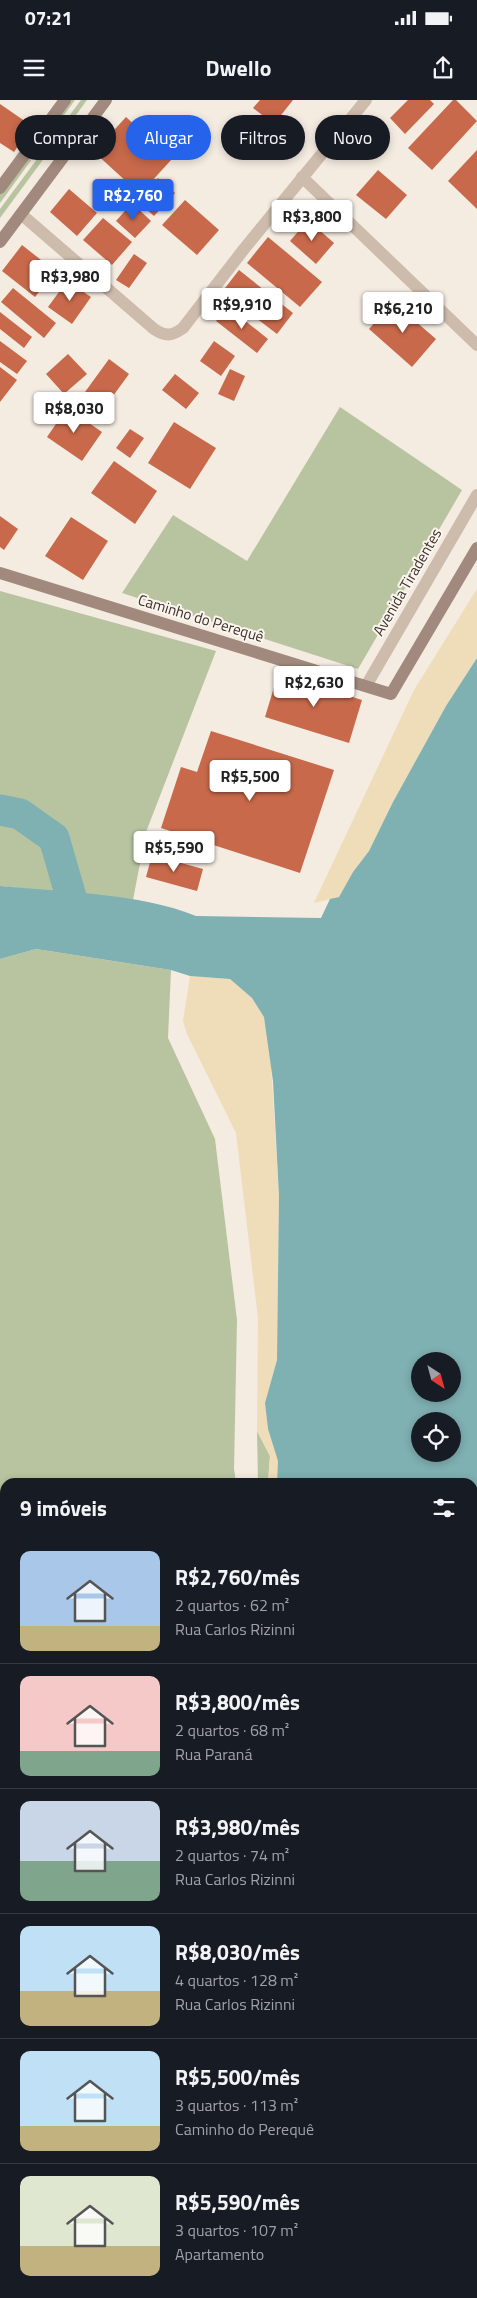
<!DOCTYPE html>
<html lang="pt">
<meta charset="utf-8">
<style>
body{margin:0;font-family:"Titillium Web",sans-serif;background:#20242c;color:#f1f3f6;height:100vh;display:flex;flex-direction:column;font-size:19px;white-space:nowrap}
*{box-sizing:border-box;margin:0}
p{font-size:16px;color:#9ea1a6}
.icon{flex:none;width:28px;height:28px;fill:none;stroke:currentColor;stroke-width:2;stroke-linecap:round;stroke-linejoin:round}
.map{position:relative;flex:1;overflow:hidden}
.sheet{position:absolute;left:0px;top:1378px;width:478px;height:821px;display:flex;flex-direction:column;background:#171b24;border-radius:15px 15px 0 0;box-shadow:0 2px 8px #0003}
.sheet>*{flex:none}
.guide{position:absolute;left:15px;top:15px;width:448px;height:45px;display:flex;gap:10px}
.needle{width:32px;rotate:144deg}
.tools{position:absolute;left:411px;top:1252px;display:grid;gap:10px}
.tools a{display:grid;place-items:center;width:50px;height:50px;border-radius:50%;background:#171b24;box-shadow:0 2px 8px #0003;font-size:25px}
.price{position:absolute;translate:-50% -42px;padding:0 11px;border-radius:5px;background:#fff;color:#222;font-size:16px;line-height:32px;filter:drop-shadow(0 1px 2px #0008)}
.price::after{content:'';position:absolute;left:50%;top:30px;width:15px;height:11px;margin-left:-8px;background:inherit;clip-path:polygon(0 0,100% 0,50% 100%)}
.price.current{background:#2563eb;color:#fff}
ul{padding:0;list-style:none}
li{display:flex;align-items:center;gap:15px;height:125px;padding:0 20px}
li+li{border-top:1px solid #363941}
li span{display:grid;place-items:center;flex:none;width:140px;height:100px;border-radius:10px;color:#555}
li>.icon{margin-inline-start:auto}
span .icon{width:60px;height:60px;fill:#fffc;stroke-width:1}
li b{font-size:21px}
h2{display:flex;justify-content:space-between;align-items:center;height:60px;padding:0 20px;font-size:21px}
.pill{padding:0 18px;border-radius:22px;background:#171b24;box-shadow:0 2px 8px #0003;font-size:18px;line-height:45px}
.pill.current{background:#2563eb;color:#fff}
.status{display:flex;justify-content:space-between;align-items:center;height:35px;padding:0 25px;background:#171b24;direction:ltr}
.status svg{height:14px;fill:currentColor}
header{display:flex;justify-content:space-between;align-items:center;height:65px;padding:0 20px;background:#171b24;font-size:22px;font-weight:700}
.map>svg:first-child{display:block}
</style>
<div class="status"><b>07:21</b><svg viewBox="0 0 49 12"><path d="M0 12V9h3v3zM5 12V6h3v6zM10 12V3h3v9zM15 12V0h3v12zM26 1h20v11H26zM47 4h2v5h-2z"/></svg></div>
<header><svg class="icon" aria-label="menu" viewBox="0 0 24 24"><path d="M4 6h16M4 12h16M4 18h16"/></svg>Dwello<svg class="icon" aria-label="share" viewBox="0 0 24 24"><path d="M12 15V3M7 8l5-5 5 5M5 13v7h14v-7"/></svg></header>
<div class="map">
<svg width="477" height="2198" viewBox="0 0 477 2198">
<rect width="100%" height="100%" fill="#f4ebe1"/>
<g fill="#b8c4a0">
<path d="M65,0H75L0,103V92Z"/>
<path d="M81,0H87L0,118V109Z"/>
<path d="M340,307L462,390L358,569L122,493L173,415L247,461Z"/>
<path d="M0,491L216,551L146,732L133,800L0,786Z"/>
<path d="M36,849L171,870L168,938L215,1039L237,1220L234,1369L236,1382H5V1520L0,1521V859Z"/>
<path d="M257,1331L270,1356L268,1382H258Z"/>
</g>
<g fill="#efdcb8">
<path d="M477,489V558L446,606L393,702L369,751L353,772L339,797L314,803L414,590Z"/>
<path d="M190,876L230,879L252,898L264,917L270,948L279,1096L277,1260L265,1303L268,1329L278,1361L277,1382H268L270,1356L257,1331L258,1218L236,1033L187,934L183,921Z"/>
</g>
<path fill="#7fb0b2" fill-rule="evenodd" d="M477,558V2198H446L447,2194H472V1382H277L278,1361L268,1329L265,1303L277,1260L279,1096L273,981L264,917L252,898L230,879L190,876L171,870L36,849L0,859V786C61,792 140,793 196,816L321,818L330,799L339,797L353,772L369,751L393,702L446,606ZM452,1261V1294H420V1261ZM452,1321V1354H420V1321Z"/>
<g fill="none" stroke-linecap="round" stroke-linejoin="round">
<path stroke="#7fb0b2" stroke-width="31" d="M0,710L20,714L54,738L80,828"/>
</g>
<g fill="#c8694b">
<path d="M260,0H293L274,24L253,8Z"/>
<path d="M408,0H430L434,4L405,34L390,18Z"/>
<path d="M453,0H456L477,21L432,70L408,48Z"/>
<path d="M0,4L32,26L14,52L0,43Z"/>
<path d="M126,17L172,59L140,94L94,52Z"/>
<path d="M477,50V109L448,81Z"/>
<path d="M378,70L407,95L386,119L356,95Z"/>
<path d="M158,78L175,93L154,116L137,101Z"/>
<path d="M69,89L97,113L77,136L50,112Z"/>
<path d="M185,100L219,130L197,155L162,125Z"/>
<path d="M132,103L151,121L135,138L116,121Z"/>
<path d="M103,118L132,142L112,165L83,140Z"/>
<path d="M308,120L334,143L316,164L290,141Z"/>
<path d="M268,137L322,182L300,207L247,163Z"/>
<path d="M22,145L55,171L35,197L2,171Z"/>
<path d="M134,154L147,163L129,188L116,180Z"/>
<path d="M239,170L293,213L277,234L222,192Z"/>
<path d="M67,181L91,197L72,224L48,207Z"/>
<path d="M13,188L56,223L44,238L1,202Z"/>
<path d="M393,202L436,239L412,267L369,229Z"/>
<path d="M228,207L268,239L257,253L216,221Z"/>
<path d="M0,212L32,237L24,248L0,229Z"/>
<path d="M0,241L27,261L17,274L0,262Z"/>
<path d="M214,241L235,256L221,276L200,261Z"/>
<path d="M68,254L87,274L64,294L46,274Z"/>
<path d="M109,259L129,274L105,307L85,292Z"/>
<path d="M0,267L17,280L0,302Z"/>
<path d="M230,269L245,276L234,301L218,294Z"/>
<path d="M175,274L199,293L186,309L162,290Z"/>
<path d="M67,308L102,332L82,361L47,337Z"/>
<path d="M174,322L216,348L190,389L148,363Z"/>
<path d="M130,329L144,338L130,358L116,348Z"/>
<path d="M114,361L157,391L135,424L91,393Z"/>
<path d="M0,416L18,429L4,450L0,447Z"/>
<path d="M71,417L108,441L83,480L45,456Z"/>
<path d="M278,574L362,600L349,643L265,617Z"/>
<path d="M211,631L334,670L300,773L161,728L181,667L197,672Z"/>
<path d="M152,755L203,769L197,791L146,777Z"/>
<path d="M5,1557V1582L0,1583V1558Z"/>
<path d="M0,1619H5V1668L0,1669Z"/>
<path d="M0,1701H2L3,1761H5V1817H0Z"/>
<path d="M5,1902V1925L0,1926V1903Z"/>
<path d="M5,1964V1986H0V1965Z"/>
<path d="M5,1993V2010H0V1994Z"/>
<rect x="0" y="2016" width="5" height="19"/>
<path d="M5,2042V2102H0V2043Z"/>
<rect x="0" y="2128" width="5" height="36"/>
<path d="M0,2170H5V2194H30V2198H0Z"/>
<rect x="53" y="2196" width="23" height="2"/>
</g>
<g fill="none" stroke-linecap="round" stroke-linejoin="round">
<g stroke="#cdbbac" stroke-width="12">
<path d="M302,77L477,245"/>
<path d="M21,114L154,229C166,237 172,236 183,228L244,149L366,0"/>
<path d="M366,586L477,395"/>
<path d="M0,2113H5"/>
<path d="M40,2198V2194"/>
</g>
<g stroke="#a18a7d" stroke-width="12">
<path d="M0,88L65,0"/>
<path d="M0,142L106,0"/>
<path d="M0,473L391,594L477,448"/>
<path d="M0,1838H5"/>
<path d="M239,2194V2198"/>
</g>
</g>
<g text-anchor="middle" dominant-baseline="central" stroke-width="4" stroke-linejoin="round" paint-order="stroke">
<g font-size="15" fill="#3b302b" stroke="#fbf5ee">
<text transform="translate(407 482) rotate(-60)">Avenida Tiradentes</text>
<text transform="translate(201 518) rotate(17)">Caminho do Perequê</text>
</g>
</g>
</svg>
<div class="tools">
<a><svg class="needle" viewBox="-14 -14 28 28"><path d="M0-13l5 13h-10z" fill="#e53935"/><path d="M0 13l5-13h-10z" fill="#9ea1a6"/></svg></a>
<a><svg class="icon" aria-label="locate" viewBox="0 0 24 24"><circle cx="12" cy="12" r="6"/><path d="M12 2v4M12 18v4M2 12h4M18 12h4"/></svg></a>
</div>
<b class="price current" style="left:133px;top:121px">R$2,760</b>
<b class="price" style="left:312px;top:142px">R$3,800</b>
<b class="price" style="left:70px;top:202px">R$3,980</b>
<b class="price" style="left:242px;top:230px">R$9,910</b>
<b class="price" style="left:403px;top:234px">R$6,210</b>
<b class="price" style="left:74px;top:334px">R$8,030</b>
<b class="price" style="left:314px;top:608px">R$2,630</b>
<b class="price" style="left:250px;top:702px">R$5,500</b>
<b class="price" style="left:174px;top:773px">R$5,590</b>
<div class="guide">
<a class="pill">Comprar</a>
<a class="pill current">Alugar</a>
<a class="pill">Filtros</a>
<a class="pill">Novo</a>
</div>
<section class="sheet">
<h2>9 imóveis<svg class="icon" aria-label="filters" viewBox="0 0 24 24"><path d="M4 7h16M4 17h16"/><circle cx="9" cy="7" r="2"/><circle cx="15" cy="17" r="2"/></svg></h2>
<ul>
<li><span style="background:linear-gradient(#a9c7e8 75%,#c2b280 0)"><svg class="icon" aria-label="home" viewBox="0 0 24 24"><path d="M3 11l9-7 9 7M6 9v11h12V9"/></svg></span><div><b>R$2,760/mês</b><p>2 quartos · 62 m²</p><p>Rua Carlos Rizinni</p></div></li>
<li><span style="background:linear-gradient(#f6c9c9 75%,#7fa58c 0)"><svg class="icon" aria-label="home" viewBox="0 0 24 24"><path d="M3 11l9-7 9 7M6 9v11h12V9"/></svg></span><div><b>R$3,800/mês</b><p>2 quartos · 68 m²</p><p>Rua Paraná</p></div></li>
<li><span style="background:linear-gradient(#c9d6e8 60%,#7fa58c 0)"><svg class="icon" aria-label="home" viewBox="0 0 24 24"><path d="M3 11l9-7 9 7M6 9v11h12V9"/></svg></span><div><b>R$3,980/mês</b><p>2 quartos · 74 m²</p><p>Rua Carlos Rizinni</p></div></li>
<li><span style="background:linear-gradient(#bfe0f5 65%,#c2b280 0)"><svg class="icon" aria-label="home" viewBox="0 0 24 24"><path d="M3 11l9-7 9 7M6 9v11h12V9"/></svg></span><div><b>R$8,030/mês</b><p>4 quartos · 128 m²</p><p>Rua Carlos Rizinni</p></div></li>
<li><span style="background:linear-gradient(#bfe0f5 75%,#c2b280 0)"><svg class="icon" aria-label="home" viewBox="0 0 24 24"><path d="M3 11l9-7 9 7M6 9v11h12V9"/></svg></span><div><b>R$5,500/mês</b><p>3 quartos · 113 m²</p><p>Caminho do Perequê</p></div></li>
<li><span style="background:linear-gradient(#dfe7d0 70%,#c2b280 0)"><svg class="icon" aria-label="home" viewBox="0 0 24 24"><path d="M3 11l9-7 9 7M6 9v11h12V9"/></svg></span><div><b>R$5,590/mês</b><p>3 quartos · 107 m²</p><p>Apartamento</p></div></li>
</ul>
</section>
</div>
